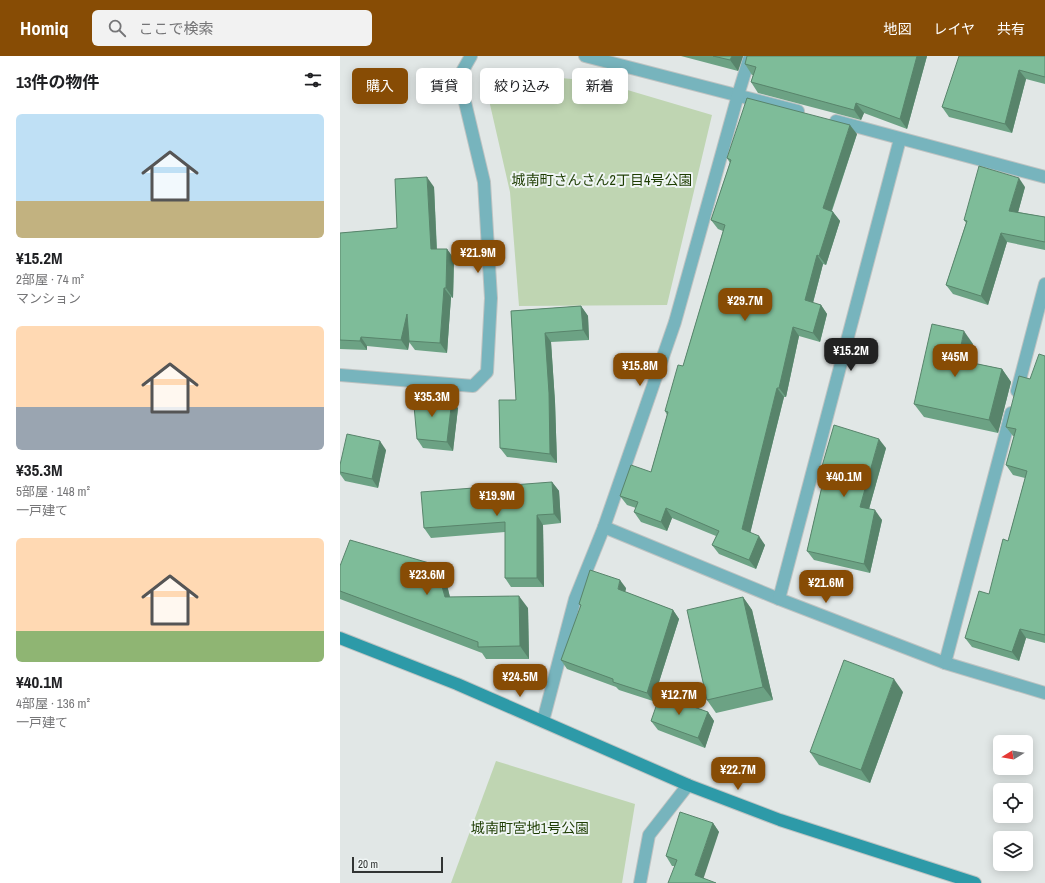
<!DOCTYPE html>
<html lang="ja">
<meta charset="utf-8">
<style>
body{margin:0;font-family:"Archivo Narrow","Noto Sans JP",sans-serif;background:#f2f2f2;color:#202124;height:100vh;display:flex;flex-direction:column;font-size:15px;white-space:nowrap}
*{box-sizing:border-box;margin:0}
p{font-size:13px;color:#757577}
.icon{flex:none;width:22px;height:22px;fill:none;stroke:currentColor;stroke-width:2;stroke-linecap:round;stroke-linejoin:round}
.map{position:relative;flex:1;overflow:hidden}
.drawer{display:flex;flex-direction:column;background:#fff;width:340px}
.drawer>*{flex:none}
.top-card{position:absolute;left:12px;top:12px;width:380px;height:36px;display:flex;gap:8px}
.needle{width:26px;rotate:259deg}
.buttons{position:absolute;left:653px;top:679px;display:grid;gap:8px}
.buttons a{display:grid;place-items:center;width:40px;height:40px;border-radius:6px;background:#fff;box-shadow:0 2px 10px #0003;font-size:20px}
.scale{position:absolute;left:12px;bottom:10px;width:91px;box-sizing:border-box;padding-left:4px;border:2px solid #313433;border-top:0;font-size:11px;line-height:14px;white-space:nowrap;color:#313433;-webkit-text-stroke:3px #eff5f4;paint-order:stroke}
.price{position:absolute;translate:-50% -34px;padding:0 9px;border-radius:8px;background:#874c05;color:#fff;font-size:13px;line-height:26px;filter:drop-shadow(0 1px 2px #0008)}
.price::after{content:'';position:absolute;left:50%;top:24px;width:12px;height:9px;margin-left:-6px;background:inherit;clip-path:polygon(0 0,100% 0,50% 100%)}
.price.on{background:#222;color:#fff}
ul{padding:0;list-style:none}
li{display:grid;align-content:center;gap:8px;height:212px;padding:0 16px}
li span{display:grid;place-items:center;height:124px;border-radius:6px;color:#555}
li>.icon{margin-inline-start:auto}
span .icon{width:72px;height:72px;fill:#fffc;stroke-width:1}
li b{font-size:17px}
h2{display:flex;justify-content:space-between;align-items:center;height:48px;padding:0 16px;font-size:17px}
.chip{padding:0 14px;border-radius:6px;background:#fff;box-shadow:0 2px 10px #0003;font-size:14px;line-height:36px}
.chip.on{background:#874c05;color:#fff}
header{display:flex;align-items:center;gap:24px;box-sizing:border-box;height:56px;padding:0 20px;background:#874c05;color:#fff}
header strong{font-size:19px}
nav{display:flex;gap:22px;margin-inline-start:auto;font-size:14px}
.search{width:280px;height:36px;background:#f2f2f2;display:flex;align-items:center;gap:10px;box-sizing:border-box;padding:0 14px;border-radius:6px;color:#757577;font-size:15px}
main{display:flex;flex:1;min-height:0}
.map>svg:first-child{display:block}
</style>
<header>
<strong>Homiq</strong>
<div class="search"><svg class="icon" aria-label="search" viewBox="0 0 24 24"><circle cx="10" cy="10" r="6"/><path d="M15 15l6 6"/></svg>ここで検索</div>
<nav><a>地図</a><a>レイヤ</a><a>共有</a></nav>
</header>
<main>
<section class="drawer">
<h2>13件の物件<svg class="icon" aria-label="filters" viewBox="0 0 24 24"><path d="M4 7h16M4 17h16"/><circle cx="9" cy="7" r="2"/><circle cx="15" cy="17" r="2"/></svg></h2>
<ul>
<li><span style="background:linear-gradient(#bfe0f5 70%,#c2b280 0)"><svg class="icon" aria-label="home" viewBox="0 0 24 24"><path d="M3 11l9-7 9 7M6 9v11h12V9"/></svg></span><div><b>¥15.2M</b><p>2部屋 · 74 m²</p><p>マンション</p></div></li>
<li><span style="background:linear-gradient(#ffd9b3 65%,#9aa5b1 0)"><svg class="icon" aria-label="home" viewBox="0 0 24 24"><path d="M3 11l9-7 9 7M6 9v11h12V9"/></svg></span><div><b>¥35.3M</b><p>5部屋 · 148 m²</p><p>一戸建て</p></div></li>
<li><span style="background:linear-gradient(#ffd9b3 75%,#8fb573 0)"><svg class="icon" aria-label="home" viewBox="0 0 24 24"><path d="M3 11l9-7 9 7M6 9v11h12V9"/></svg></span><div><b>¥40.1M</b><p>4部屋 · 136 m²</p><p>一戸建て</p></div></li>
</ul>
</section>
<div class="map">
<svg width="705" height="827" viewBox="0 0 705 827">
<rect width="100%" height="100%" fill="#e1e7e6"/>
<g fill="#bfd5b2">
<path d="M159,17L257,25L372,59L327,249L179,250L170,136L146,31Z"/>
<path d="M156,705L295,748L282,827H111Z"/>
</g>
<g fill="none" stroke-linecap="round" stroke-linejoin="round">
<g stroke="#bec3c2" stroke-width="14">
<g id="street">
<path d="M245,0L458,55"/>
<path d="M496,65L705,121"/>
<path d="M0,319L133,330L147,316L151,242L144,126L119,21L131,0"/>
<path d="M677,335L705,228"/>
<path d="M264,471L439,543L605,607L705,637"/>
<path d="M439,543L560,83"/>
<path d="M605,607L671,357"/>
<path d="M203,665L235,543L264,471L335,266L398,39L410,0"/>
<path d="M300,827L309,779L348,729"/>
</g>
</g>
<g stroke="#bec3c2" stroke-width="14">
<path id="secondary" d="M0,582L117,628L348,729L440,764L635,827"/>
</g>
<use href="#street" stroke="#77b4bd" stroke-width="12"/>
<use href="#secondary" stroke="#2d9aa8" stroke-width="12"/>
</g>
<g fill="#6ca284">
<path d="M341,0H403L398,15Z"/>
<path d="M587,0L567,73L524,57L521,64L418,37L411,26L413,19H412L405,8Z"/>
<path d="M705,0V28L686,23L672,77L609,61L602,51Z"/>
<path d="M517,78L492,155L493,156L500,165L486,209L483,208L473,247L481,249L487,258L480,286L459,280L446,341H444L410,477L425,489L416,513L379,498L372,489L376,480L332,462L327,475L301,466L294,456L296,452L287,449L280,440L311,416L327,359L325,355L343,310L383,175L378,173L371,164L390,107L387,102Z"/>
<path d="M94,131L97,193H107L114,203L113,242L111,241L107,297L75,294L69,286L68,294L27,290V294L0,293V177L57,172Z"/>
<path d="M685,131L678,156L705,161V194L667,186L648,249L613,238L606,229L626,167L624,164Z"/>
<path d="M241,250L248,260L249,284L211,286L215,346L217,407L167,401L160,392L176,344L171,255Z"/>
<path d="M633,288L629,306L662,313L671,326L658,377L584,361L574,348Z"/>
<path d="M705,300V587L686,582L679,605L632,591L625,582L649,538L668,485L685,422L673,419L666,409L674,380H673L666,371L690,323Z"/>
<path d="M118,352L113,395L83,392L77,383Z"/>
<path d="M546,392L529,453L542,464L530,517L474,504L467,495L482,430L478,424Z"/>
<path d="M46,394L38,432L5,425L0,418V409Z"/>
<path d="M212,426L219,435L221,467L203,469L204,531H171L165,522V476L91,482L84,472Z"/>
<path d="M96,509L105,521L110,541L188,552L189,603H146L142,597L0,543V535Z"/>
<path d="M286,532L285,536L333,554L339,563L313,645L279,634L276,631L227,613L221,604L241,550L239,548Z"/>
<path d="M403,541L412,554L433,644L376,657L367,644Z"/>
<path d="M563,636L530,727L479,709L470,696Z"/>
<path d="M368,656L374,665L365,692L318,674L311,665Z"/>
<path d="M373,767L379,776L335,810H332L326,800Z"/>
</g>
<g fill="#58846b">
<path d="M392,0H403L398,15L390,4Z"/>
<path d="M577,0H587L567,73L560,63Z"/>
<path d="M679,14L686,23L672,77L665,68Z"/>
<path d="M516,47L524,57L521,64L514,54Z"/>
<path d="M510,69L517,78L489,162L483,152Z"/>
<path d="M87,121L94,131L97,202L91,193Z"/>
<path d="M679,122L685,131L676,164L669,155Z"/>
<path d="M493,156L500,165L486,209L479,200Z"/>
<path d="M661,177L667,186L648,249L641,240Z"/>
<path d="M107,193L114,203L113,242L106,232Z"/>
<path d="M477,199L483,208L471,254L465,244Z"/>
<path d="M104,232L111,241L107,297L100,287Z"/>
<path d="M481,249L487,258L480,286L473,277Z"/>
<path d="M241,250L248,260L249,284L243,274Z"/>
<path d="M67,258L73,267L68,294L61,284Z"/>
<path d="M453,271L459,280L446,341L439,332Z"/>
<path d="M624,275L633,288L627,317L618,304Z"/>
<path d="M205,277L211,286L215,346L217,407L210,398Z"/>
<path d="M21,281L27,290V294L20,285Z"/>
<path d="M662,313L671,326L658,377L649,364Z"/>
<path d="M437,332L444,341L409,482L402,473Z"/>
<path d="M112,343L118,352L113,395L107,386Z"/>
<path d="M539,383L546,392L527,460L520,451Z"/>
<path d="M40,385L46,394L38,432L32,423Z"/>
<path d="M212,426L219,435L221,467L214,458Z"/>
<path d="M326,452L332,462L327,475L321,466Z"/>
<path d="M535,454L542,464L530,517L524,508Z"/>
<path d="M197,459L203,469L204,531L197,522Z"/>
<path d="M419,480L425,489L416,513L409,504Z"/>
<path d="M96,509L105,521L113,554L105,541Z"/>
<path d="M280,524L286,532L284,542L278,533Z"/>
<path d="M179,540L188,552L189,603L180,590Z"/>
<path d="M403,541L412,554L433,644L423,631Z"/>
<path d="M333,554L339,563L313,645L307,637Z"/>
<path d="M680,573L686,582L679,605L672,596Z"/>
<path d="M554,623L563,636L530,727L521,714Z"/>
<path d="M368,656L374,665L365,692L358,682Z"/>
<path d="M373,767L379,776L362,827L355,819Z"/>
</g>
<g fill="#7ebc99" stroke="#58846b">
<path d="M373,0H392L390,4Z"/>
<path d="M407,0H577L560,63L516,47L514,54L411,26L416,11L405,8Z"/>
<path d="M619,0H705V21L679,14L665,68L602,51Z"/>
<path d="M407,42L510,69L483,152L493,156L479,200L477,199L465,244L481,249L473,277L453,271L439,332H437L402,473L419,480L409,504L372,489L379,475L326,452L321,466L294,456L298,446L280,440L291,409L311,416L328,356L325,355L338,309L343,310L385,169L371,164L391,104L387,102Z"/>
<path d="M639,110L679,122L669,155L705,161V186L661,177L641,240L606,229L627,165L624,164Z"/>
<path d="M87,121L91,193H107L106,232H104L100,287L69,285L67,258L61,284L21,281L20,285L0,284V177L57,172L55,123Z"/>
<path d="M241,250L243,274L205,277L209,337L210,398L160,392L159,344H176L171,255Z"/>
<path d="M592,268L624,275L618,304L662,313L649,364L574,348Z"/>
<path d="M699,298L705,300V579L680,573L672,596L625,582L639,535L649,538L663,483L668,485L687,415L666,409L676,373L666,371L679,320L690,323Z"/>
<path d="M73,339L112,343L107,386L77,383Z"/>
<path d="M494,369L539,383L520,451L535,454L524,508L467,495L483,426L478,424Z"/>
<path d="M7,378L40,385L32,423L0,416V409Z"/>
<path d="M212,426L214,458L197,459V522H165V466L84,472L81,436Z"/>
<path d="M10,484L96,509L105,541L179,540L180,590L138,591V586L0,535V510Z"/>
<path d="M250,514L280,524L278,533L333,554L307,637L273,626V623L221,604L241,549L239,548Z"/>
<path d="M403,541L423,631L367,644L347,554Z"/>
<path d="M504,604L554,623L521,714L470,696Z"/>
<path d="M320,639L368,656L358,682L311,665Z"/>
<path d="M340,756L373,767L355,819L376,827H328L337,804L326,800Z"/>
</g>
<g text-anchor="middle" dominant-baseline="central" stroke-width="4" stroke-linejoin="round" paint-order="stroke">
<g font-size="14" fill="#1e3d03" stroke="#eff5f4">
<text x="262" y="124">城南町さんさん2丁目4号公園</text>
<text x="190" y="772">城南町宮地1号公園</text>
</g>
</g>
</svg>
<div class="buttons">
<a><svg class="needle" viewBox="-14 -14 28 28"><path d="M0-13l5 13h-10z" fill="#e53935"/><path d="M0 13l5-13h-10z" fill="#757577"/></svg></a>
<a><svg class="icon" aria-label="locate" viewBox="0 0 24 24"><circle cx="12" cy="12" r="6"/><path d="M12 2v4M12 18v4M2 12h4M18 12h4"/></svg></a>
<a><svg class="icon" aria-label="layers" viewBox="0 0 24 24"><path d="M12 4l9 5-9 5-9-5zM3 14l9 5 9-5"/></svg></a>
</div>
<div class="scale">20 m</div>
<b class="price" style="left:138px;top:218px">¥21.9M</b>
<b class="price" style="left:405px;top:266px">¥29.7M</b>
<b class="price on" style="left:511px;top:316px">¥15.2M</b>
<b class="price" style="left:615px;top:322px">¥45M</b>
<b class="price" style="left:300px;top:331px">¥15.8M</b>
<b class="price" style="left:92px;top:362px">¥35.3M</b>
<b class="price" style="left:504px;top:442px">¥40.1M</b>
<b class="price" style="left:157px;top:461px">¥19.9M</b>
<b class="price" style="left:87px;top:540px">¥23.6M</b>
<b class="price" style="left:486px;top:548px">¥21.6M</b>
<b class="price" style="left:180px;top:642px">¥24.5M</b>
<b class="price" style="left:339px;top:660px">¥12.7M</b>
<b class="price" style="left:398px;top:735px">¥22.7M</b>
<div class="top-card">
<a class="chip on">購入</a>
<a class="chip">賃貸</a>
<a class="chip">絞り込み</a>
<a class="chip">新着</a>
</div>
</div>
</main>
